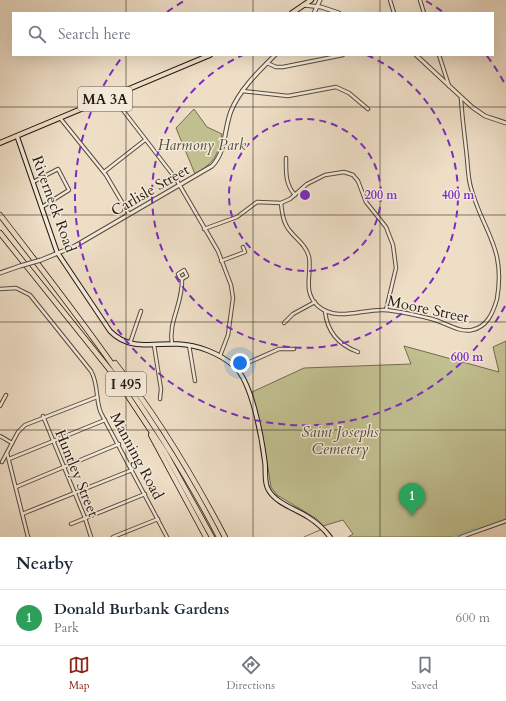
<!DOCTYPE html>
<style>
:root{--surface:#fff;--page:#f6f6f7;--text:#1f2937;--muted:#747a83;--line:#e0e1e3;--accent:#8f2418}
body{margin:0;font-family:Cardo,serif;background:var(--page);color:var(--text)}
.you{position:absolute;left:240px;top:363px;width:14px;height:14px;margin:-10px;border:3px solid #fff;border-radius:50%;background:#1a73e8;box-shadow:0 0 0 6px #1a73e833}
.badge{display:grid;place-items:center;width:26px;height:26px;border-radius:50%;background:var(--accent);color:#fff;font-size:13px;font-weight:700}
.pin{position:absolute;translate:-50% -33px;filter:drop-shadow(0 1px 2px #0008)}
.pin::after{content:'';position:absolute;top:21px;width:14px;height:12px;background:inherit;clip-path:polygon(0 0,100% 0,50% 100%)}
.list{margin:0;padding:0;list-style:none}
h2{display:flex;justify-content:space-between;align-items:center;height:52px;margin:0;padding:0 16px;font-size:17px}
h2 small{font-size:13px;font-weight:400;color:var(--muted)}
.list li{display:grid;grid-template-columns:26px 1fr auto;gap:12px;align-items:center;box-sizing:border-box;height:56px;padding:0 16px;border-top:1px solid var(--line)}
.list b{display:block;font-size:15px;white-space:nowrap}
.list p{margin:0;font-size:13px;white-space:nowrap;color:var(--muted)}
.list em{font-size:13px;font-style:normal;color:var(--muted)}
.icon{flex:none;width:22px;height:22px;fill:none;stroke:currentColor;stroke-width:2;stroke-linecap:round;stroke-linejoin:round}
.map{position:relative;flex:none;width:506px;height:537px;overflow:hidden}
.search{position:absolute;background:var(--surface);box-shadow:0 4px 16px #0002;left:12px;right:12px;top:12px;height:44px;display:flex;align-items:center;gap:10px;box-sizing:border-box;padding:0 14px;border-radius:0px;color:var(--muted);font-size:15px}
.sheet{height:108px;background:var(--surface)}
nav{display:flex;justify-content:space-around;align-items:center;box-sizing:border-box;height:56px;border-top:1px solid var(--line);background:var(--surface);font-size:11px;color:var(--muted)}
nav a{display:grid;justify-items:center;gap:2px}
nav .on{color:var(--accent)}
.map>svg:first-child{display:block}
.green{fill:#c1bf90;stroke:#726c51}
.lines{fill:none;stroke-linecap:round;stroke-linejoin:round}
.stream{stroke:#6a7b73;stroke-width:1}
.canal{stroke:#99bcb3;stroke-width:2.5}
.minor-casing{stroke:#564a3f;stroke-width:4.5}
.tertiary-casing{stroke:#564a3f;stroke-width:5}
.secondary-casing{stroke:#241912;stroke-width:5.5}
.primary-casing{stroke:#241912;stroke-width:6}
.motorway-casing{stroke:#241912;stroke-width:6}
.minor{stroke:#f4eada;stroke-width:2.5}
.tertiary{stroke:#f4eada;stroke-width:3}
.secondary{stroke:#f4eada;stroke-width:3.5}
.primary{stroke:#eedec6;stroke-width:4}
.motorway{stroke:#eedec6;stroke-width:4.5}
.tertiary-bridge-casing{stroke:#564a3f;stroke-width:5;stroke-linecap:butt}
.tertiary-bridge{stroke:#f4eada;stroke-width:3}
.grid{fill:none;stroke:#241912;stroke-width:1;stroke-opacity:0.55}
.ring{fill:none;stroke:#7b2cbf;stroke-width:2;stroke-dasharray:7 5}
.labels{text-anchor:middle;stroke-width:3;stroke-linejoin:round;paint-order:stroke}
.shield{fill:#f4eada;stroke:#62584e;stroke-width:1}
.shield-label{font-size:14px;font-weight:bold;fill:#241912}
.park-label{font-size:15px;font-style:italic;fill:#534b38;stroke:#f4eada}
.street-label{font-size:15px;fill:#241912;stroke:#f4eada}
.centre{fill:#7b2cbf;stroke:#f4eada;stroke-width:2}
.ring-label{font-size:12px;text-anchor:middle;font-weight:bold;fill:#7b2cbf;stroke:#f4eada;stroke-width:3;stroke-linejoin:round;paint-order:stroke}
</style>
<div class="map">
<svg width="506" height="537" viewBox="0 0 506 537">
<rect width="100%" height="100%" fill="#eedec6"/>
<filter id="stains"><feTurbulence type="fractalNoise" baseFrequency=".005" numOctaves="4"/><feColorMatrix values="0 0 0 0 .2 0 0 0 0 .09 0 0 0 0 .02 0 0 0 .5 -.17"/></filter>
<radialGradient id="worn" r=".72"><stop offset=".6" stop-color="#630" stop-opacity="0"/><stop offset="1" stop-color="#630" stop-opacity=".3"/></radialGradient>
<g class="green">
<path d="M194,109l13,18 15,7c-5,23 -7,28 -27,40l-19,-46z"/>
<polygon points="506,341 506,519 456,537 348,537 353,534 343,520 323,526 317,519 277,495 271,487 265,449 252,392 304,368 411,364 404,346 499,372 493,347"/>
</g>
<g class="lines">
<polyline class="stream" points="304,537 320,530"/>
<polyline class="canal" points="454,537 478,528"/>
<defs>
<g id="minor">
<polyline points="390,0 394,13"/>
<polyline points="420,0 424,13"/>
<polyline points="439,55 449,86"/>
<polyline points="267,63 276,67 283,67 343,55"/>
<polyline points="242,91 288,96 336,87 349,93 368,109"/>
<polyline points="112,96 176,179 218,251 231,285 233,298 228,335 220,356"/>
<polyline points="60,118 106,175 129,214"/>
<path d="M286,158c0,14 -1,26 9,37"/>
<polyline points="104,172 145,140"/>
<polyline points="33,182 58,169 69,190 42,207"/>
<path d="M281,203c1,9 2,20 9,28 7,9 16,14 19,26 3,17 -7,35 9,49 18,16 44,3 66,4 16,1 32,5 48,9 12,3 27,14 40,11 15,-3 21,-17 25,-31 9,-52 -14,-67 -26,-111 -3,-10 -3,-20 -4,-30 -2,-20 -5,-40 -6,-60"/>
<polyline points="204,229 237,217 257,202 281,203 290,199 307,184 325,175 344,172 353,175 358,181 366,202 386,227 393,245 396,268 386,310"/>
<polyline points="221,261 245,252 243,247"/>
<path d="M0,289l16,-1 14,7 61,76c8,14 4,28 10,42l66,124"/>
<path d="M325,311c2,21 14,34 33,41"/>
<polyline points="284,323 293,314 315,302"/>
<polyline points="130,343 141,311"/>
<path d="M172,344c-4,-23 11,-40 10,-65l-2,-1 -2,-4 6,-4 3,6 -5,3"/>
<polyline points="154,345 161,389 160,399"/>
<polyline points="189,345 195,381"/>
<polyline points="236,368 279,349 294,349"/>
<polyline points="0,406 6,395"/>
<polyline points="43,416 85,518 91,537"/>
<polyline points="0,436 12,443"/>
<polyline points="7,453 28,537"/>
<polyline points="9,459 105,420"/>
<polyline points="2,462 18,432 25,425 97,397"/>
<polyline points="16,487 119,444"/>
<polyline points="22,514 132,470"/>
<polyline points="71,524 145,494"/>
<polyline points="113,537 158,519"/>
<polyline points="461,537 506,521"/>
</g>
<g id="tertiary">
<polyline points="303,5 321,7 339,13"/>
<polyline points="314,13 320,0"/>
<polyline points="416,55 472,107 485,116 506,123"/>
<path d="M41,260l34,-14 137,-80c14,-14 12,-37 19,-55 9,-22 28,-40 44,-56"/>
<polyline points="0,273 20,266"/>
</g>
<path id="secondary" d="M17,136l40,116 53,79c19,20 44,12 68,13 20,1 41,9 56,22 18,15 28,73 31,97 1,8 -1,19 3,26 7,14 28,20 40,28 8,5 16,12 22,20"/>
<g id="primary">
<polyline points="292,13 311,0"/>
<polyline points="0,143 210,55"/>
</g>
<g id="motorway">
<path d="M0,215c80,103 159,206 219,322"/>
<polyline points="0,233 114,375 165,452 212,537"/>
<path d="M115,363c43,54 78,113 110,174"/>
<polyline points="151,435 206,537"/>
</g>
</defs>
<use href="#minor" class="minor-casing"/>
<use href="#tertiary" class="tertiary-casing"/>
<use href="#secondary" class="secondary-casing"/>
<use href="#primary" class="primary-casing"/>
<use href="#motorway" class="motorway-casing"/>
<use href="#minor" class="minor"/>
<use href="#tertiary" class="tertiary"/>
<use href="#secondary" class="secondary"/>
<use href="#primary" class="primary"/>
<use href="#motorway" class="motorway"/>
<defs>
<polyline id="tertiary-bridge" points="20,266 41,260"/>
</defs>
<use href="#tertiary-bridge" class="tertiary-bridge-casing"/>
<use href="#tertiary-bridge" class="tertiary-bridge"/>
</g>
<path class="grid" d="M126,0v13M253,0v13M380,0v13M126,55v482M253,55v482M380,55v482M0,107h506M0,215h506M0,322h506M0,430h506"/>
<g class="ring">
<circle cx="305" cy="195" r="76"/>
<path d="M367 55A153 153 0 1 1 243 55"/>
<path d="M505 306A229 229 0 1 1 123 56M167 12A229 229 0 0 1 184 1M426 1A229 229 0 0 1 443 12M487 56A229 229 0 0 1 505 84"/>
</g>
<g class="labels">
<g class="shield">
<rect x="78" y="87" width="54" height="24" rx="3"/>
<rect x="106" y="372" width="40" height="24" rx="3"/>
</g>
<g class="shield-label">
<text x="105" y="104">MA 3A</text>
<text x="126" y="389">I 495</text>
</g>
<g class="park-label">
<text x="202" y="150">Harmony Park</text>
<text x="340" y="437">Saint Josephs<tspan x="340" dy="17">Cemetery</tspan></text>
</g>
<g class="street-label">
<text transform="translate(150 190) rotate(-30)" y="5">Carlisle Street</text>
<text transform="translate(54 204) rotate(70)" y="5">Riverneck Road</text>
<text transform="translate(428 309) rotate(12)" y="5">Moore Street</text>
<text transform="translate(137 456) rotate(62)" y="5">Manning Road</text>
<text transform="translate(77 473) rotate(68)" y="5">Huntley Street</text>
</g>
</g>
<circle cx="305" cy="195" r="6" class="centre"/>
<g class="ring-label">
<text x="381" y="199">200 m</text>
<text x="458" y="199">400 m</text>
<text x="467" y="361">600 m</text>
</g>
<rect width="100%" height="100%" filter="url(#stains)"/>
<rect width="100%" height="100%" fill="url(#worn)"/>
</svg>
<div class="you"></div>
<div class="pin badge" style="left:412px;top:516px;background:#2e9e5b">1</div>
<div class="search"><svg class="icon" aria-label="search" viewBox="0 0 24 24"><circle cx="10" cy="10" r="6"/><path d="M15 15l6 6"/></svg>Search here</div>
</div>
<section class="sheet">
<h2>Nearby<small></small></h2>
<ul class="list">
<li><span class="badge" style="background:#2e9e5b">1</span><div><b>Donald Burbank Gardens</b><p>Park</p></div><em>600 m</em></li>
</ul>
</section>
<nav>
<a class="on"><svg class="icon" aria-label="map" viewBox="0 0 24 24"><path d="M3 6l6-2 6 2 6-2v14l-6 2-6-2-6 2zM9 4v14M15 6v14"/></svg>Map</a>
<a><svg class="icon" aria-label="directions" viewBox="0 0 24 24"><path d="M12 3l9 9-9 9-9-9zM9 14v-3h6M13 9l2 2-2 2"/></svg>Directions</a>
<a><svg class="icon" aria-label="saved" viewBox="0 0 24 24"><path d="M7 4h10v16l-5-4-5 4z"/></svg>Saved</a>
</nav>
